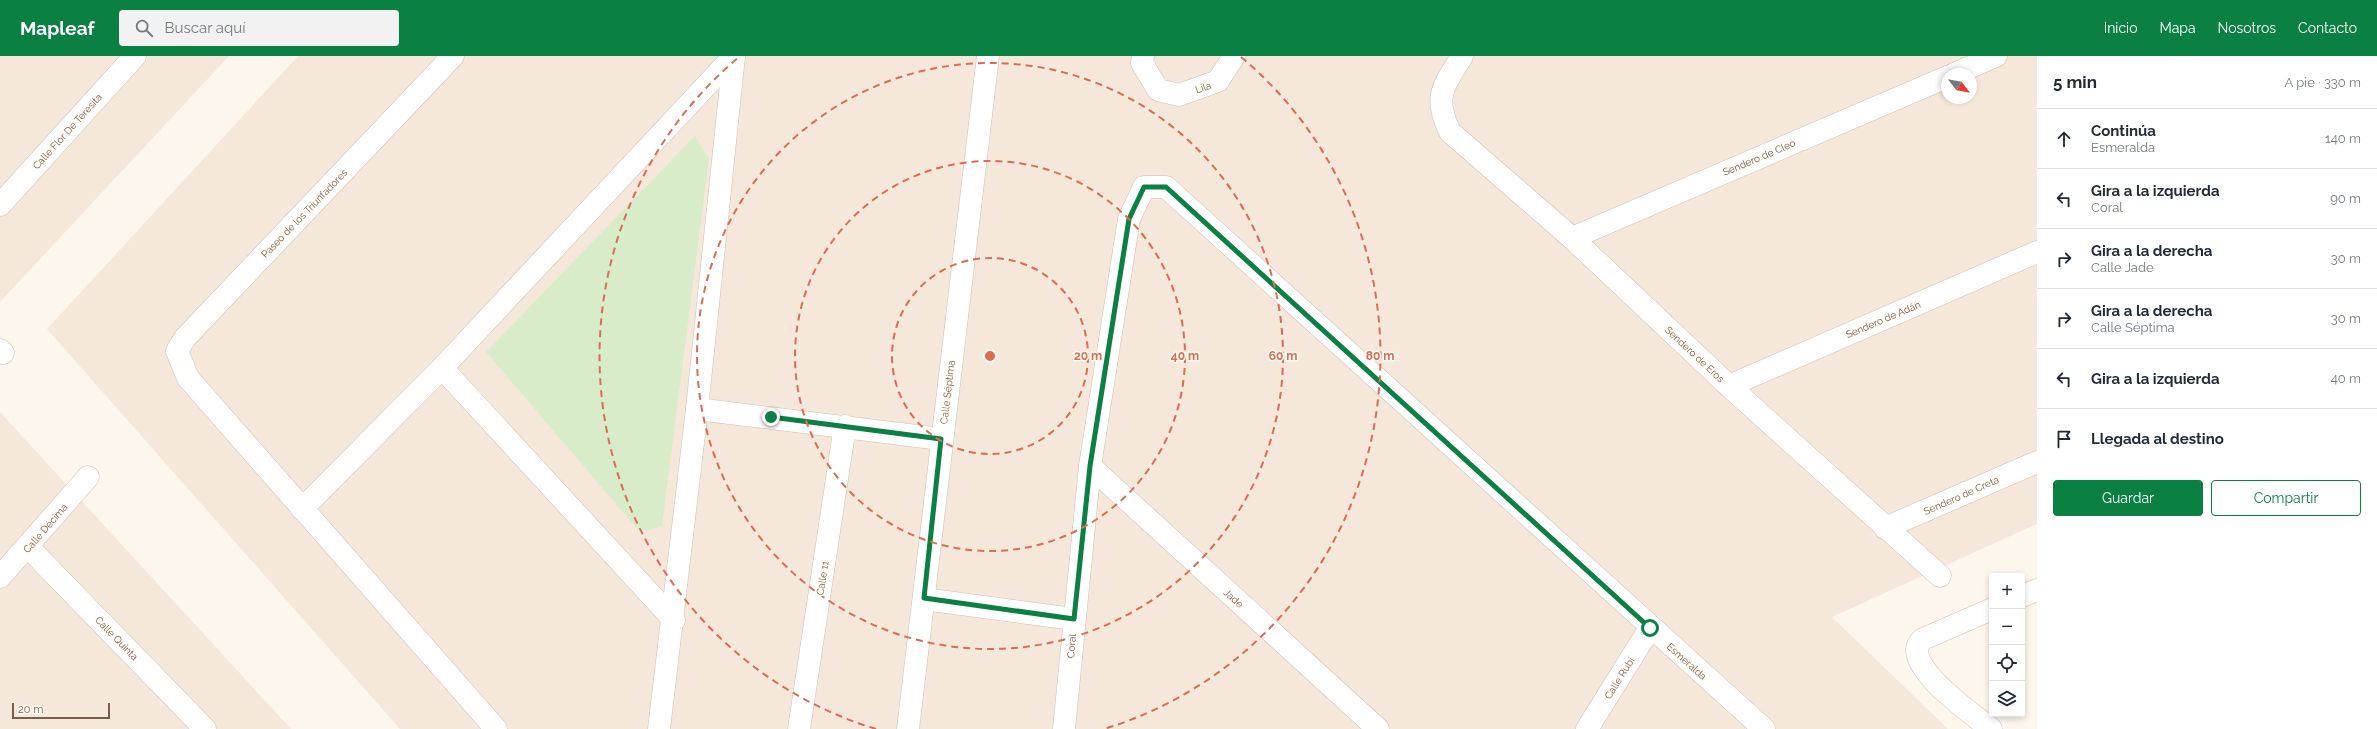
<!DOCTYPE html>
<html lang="es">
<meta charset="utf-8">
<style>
:root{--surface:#fff;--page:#f2f2f3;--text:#1f2937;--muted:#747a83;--line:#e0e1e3;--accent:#0b8043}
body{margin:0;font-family:Raleway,sans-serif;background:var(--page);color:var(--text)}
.controls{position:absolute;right:12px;bottom:12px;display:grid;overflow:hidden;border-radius:4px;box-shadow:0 2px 6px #0003}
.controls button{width:36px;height:36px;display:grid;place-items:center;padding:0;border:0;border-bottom:1px solid var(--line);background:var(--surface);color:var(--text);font:20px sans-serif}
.compass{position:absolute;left:1941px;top:12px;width:36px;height:36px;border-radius:50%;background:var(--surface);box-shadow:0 2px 6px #0003;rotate:121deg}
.scale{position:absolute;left:12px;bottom:10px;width:98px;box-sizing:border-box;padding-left:4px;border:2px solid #7a5c4d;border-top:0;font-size:11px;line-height:14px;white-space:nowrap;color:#7a5c4d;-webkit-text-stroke:3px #fffaf3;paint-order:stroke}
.stop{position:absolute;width:12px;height:12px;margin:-9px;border:3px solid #0b8043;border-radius:50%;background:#fff}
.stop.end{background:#0b8043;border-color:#fff;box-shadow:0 1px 4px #0008}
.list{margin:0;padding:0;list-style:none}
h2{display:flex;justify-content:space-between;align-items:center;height:52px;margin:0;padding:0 16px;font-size:17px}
h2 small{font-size:13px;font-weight:400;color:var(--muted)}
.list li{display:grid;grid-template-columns:26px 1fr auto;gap:12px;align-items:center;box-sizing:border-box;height:60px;padding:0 16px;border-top:1px solid var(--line)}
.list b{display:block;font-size:15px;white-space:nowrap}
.list p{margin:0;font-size:13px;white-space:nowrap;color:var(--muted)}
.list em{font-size:13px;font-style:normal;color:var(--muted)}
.actions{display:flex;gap:8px;padding:12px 16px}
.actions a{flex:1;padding:9px 0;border:1px solid var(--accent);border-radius:4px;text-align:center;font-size:14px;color:var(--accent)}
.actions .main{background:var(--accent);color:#fff}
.icon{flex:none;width:22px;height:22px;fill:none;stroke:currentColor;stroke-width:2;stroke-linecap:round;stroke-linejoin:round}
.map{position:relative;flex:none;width:2037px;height:673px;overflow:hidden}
header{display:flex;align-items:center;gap:24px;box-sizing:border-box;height:56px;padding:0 20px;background:var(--accent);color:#fff}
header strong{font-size:19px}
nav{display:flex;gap:22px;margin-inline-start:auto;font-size:14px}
.search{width:280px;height:36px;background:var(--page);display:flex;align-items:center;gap:10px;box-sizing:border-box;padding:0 14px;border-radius:4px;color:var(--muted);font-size:15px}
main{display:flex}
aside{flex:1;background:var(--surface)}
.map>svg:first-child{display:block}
.residential{fill:#f5e8da;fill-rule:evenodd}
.green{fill:#d8ecc9}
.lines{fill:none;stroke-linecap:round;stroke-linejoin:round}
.minor-casing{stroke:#d1beb0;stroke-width:23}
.minor{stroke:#fff;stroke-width:22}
.route{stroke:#0b8043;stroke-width:5}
.ring{fill:none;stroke:#dc6d51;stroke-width:2;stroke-dasharray:7 5}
.labels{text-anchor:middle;stroke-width:3;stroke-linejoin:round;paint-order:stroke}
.street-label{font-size:10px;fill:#7a5c4d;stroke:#fffaf3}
.centre{fill:#dc6d51;stroke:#fffaf3;stroke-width:2}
.ring-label{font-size:12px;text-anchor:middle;font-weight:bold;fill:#dc6d51;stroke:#fffaf3;stroke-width:3;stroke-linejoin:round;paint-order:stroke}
</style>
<header>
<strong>Mapleaf</strong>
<div class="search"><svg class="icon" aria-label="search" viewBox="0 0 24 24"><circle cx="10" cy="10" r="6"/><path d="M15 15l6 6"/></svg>Buscar aquí</div>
<nav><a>Inicio</a><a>Mapa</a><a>Nosotros</a><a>Contacto</a></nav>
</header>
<main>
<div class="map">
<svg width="2037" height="673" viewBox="0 0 2037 673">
<rect width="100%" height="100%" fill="#fdf6ec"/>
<g class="residential">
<polygon points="0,0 229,0 0,246"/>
<path d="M298,0h1739v468l-205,93 116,112h-1548l-353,-400zM1947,18h24v24h-24z"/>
<polygon points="0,356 291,673 0,673"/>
</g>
<polygon class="green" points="695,80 709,103 662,470 640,476 486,296"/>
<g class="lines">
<defs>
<g id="minor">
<polyline points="453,0 185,282 177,295 188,322 496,673"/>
<polyline points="1143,0 1142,7 1158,34 1179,39 1218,25 1234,0"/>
<path d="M1462,0c-19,31 -29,41 -12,76l122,106 157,148 211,190"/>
<polyline points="1954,18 1996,0"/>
<polyline points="0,149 135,0"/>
<polyline points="1572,182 1947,21"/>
<polyline points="0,294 3,297"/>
<polyline points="442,312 674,564"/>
<polyline points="1729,330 2037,196"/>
<polyline points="697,353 941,383"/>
<polyline points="1090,410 1378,673"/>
<polyline points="302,453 442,312 734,0"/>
<polyline points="1885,472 2037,406"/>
<polyline points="28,491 205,673"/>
<polyline points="0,521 88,421"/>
<polyline points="2022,540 2037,534"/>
<polyline points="924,543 1073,563"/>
<polyline points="659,673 697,353 734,0"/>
<polyline points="799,673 845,370"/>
<polyline points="908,673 988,0"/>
<polyline points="1064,673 1090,410 1129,163 1144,131 1166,131 1764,673"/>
<polyline points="1587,673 1650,572"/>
<path d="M1991,673c-16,-13 -96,-68 -68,-90l69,-30"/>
</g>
</defs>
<use href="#minor" class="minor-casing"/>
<use href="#minor" class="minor"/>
</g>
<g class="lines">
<polyline class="route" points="771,361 941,383 924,542 1074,563 1090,410 1129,163 1144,131 1166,131 1650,572"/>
</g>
<g class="ring">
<circle cx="990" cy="300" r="98"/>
<circle cx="990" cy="300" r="195"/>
<circle cx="990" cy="300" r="293"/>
<path d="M876 673A390 390 0 0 1 739 1M1241 1A390 390 0 0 1 1104 673"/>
</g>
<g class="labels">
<g class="street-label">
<text transform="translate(1203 31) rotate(-19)" y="4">Lila</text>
<text transform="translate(67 75) rotate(-48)" y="4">Calle Flor De Teresita</text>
<text transform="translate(1759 101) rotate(-23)" y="4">Sendero de Cleo</text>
<text transform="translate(304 157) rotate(-46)" y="4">Paseo de los Triunfadores</text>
<text transform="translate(1883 263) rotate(-23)" y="4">Sendero de Adán</text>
<text transform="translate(1695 298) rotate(43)" y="4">Sendero de Eros</text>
<text transform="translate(947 336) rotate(-83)" y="4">Calle Séptima</text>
<text transform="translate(1961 439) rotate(-24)" y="4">Sendero de Creta</text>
<text transform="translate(45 472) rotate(-49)" y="4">Calle Décima</text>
<text transform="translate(822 522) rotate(-81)" y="4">Calle 11</text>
<text transform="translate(1234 542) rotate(42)" y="4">Jade</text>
<text transform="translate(117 582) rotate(46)" y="4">Calle Quinta</text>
<text transform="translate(1071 590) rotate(-85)" y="4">Coral</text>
<text transform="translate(1687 605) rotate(42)" y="4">Esmeralda</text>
<text transform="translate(1619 622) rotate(-58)" y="4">Calle Rubí</text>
</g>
</g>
<circle cx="990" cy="300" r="6" class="centre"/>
<g class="ring-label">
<text x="1088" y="304">20 m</text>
<text x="1185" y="304">40 m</text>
<text x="1283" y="304">60 m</text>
<text x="1380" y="304">80 m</text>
</g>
</svg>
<div class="controls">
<button>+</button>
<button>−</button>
<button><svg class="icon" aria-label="locate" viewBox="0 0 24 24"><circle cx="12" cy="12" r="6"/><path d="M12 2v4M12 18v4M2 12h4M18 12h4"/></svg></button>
<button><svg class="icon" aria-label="layers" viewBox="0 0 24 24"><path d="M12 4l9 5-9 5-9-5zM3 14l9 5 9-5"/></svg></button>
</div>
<svg class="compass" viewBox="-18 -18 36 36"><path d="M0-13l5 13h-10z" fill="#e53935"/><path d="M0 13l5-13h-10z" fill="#747a83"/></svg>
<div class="scale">20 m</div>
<div class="stop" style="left:1650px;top:572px"></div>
<div class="stop end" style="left:771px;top:361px"></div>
</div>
<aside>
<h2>5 min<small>A pie · 330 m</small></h2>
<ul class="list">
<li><svg class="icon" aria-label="ahead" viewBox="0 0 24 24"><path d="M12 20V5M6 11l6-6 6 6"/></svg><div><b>Continúa</b><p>Esmeralda</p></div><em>140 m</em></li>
<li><svg class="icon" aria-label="left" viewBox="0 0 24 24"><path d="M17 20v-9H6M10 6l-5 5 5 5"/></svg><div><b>Gira a la izquierda</b><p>Coral</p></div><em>90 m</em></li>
<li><svg class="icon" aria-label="right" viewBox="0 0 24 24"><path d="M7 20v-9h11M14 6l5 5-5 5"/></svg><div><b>Gira a la derecha</b><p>Calle Jade</p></div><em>30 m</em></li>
<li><svg class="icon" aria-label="right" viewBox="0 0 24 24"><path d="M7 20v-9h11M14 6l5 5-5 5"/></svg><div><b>Gira a la derecha</b><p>Calle Séptima</p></div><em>30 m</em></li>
<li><svg class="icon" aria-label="left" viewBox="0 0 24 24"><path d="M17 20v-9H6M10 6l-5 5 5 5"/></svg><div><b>Gira a la izquierda</b></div><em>40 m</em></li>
<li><svg class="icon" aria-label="arrive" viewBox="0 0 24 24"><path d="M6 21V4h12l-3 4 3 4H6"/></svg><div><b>Llegada al destino</b></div></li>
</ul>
<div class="actions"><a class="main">Guardar</a><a>Compartir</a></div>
</aside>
</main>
